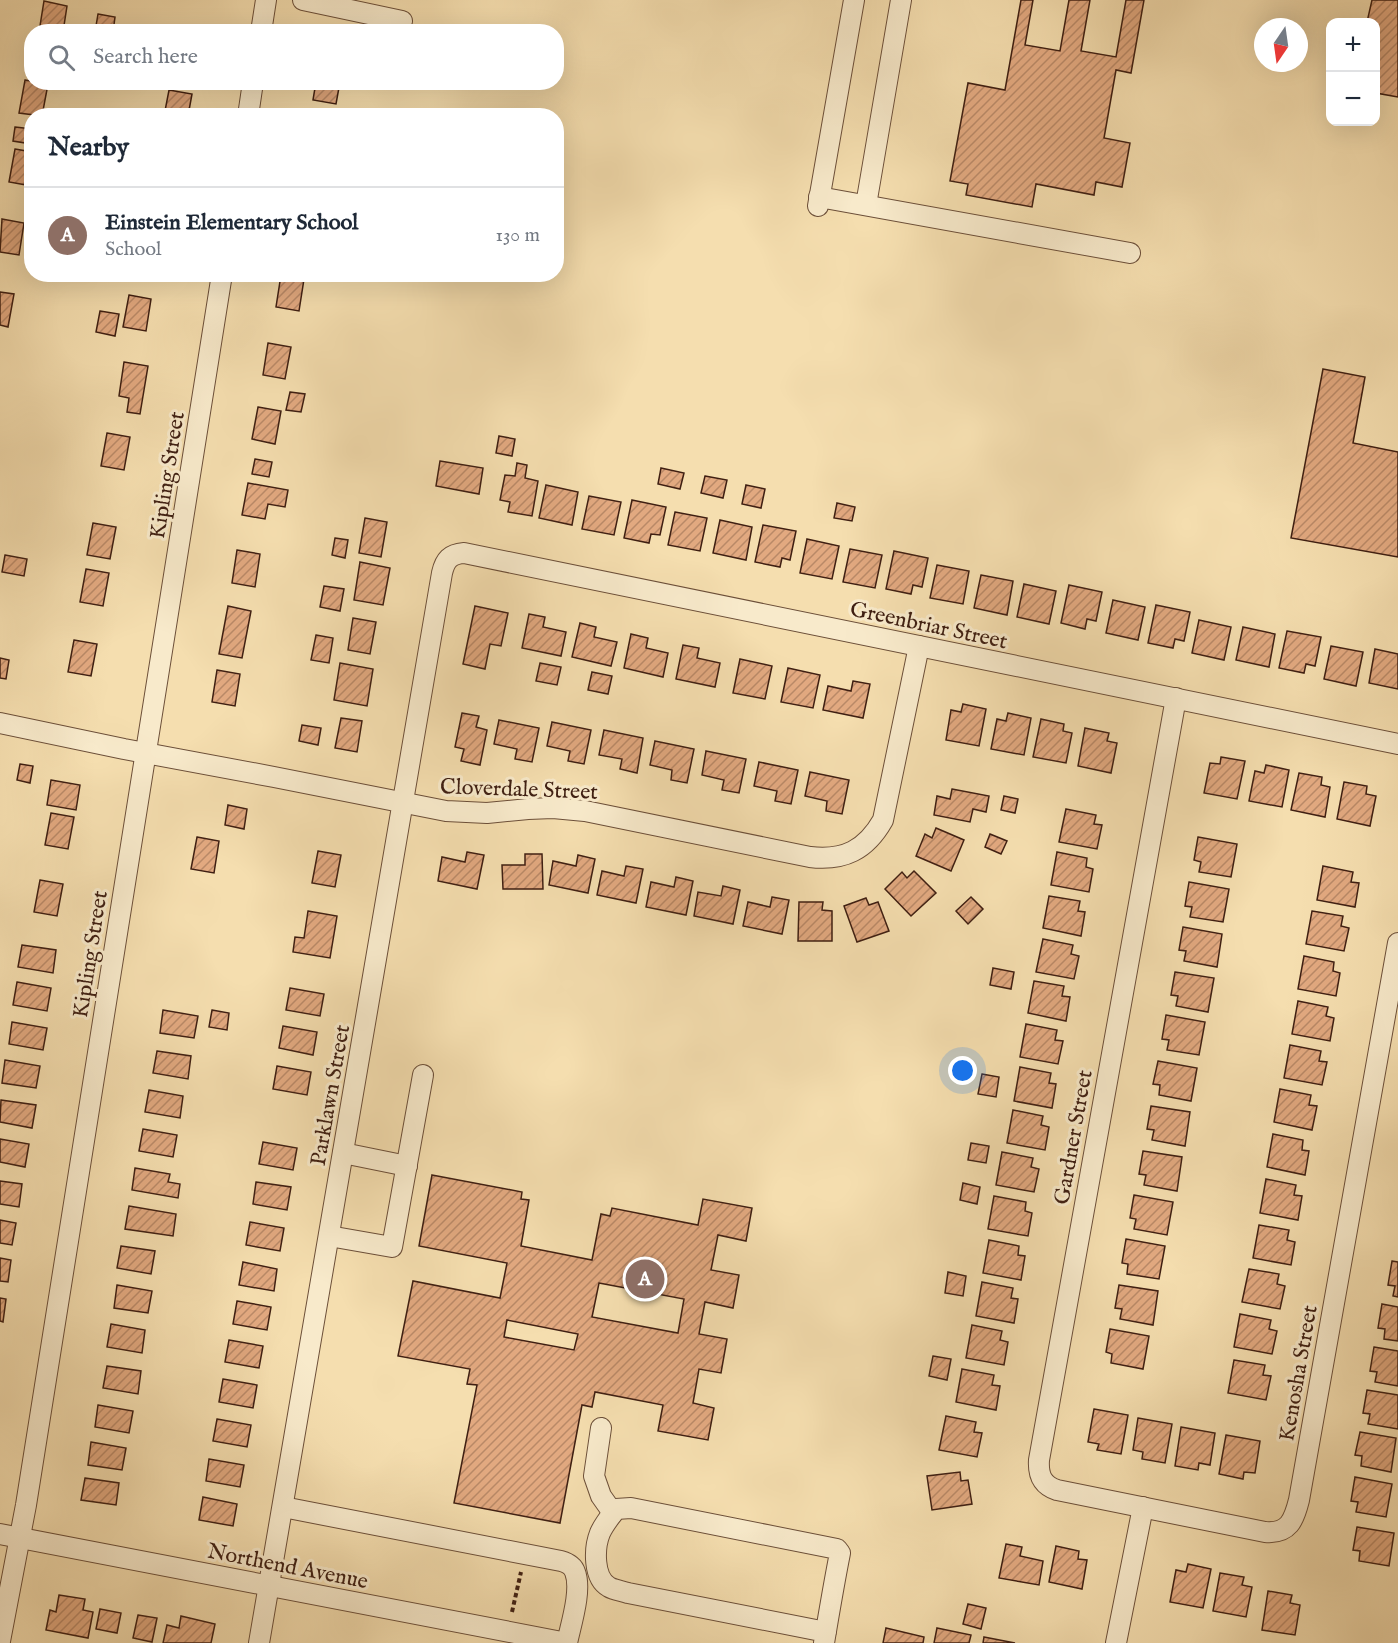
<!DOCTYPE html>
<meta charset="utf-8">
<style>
:root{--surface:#fff;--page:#f6f6f7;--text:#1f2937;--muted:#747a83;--line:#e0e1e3;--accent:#8f2418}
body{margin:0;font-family:"IM FELL English",serif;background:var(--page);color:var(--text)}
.controls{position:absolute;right:18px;top:18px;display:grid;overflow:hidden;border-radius:12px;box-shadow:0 6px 24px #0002}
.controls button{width:54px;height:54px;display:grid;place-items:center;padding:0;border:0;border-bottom:2px solid var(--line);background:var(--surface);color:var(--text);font:30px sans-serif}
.compass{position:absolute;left:1254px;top:18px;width:54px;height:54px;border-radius:50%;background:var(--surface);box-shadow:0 6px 24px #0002;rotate:193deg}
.you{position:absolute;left:963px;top:1071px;width:21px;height:21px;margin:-15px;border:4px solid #fff;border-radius:50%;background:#1a73e8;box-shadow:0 0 0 9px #1a73e833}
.badge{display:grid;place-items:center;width:39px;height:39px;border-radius:50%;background:var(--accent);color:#fff;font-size:20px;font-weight:700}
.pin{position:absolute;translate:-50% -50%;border:3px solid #fff;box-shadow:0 2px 6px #0006}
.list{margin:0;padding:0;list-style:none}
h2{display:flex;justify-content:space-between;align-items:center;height:78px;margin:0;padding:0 24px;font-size:26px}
h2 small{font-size:20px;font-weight:400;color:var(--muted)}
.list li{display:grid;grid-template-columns:39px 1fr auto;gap:18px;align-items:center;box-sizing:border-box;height:96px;padding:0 24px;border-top:2px solid var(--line)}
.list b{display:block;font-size:22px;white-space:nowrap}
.list p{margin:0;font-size:20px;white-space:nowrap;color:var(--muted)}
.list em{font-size:20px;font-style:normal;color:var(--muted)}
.icon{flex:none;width:33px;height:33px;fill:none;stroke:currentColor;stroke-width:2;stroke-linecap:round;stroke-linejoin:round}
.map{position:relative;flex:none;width:1398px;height:1643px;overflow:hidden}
.search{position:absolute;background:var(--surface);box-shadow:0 6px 24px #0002;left:24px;top:24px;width:540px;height:66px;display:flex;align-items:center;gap:15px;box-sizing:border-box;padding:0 21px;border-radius:24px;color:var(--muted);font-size:22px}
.panel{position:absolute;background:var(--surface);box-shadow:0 6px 24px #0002;left:24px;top:108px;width:540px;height:174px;border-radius:24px}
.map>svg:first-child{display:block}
.building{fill:url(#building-hatch);stroke:#3f1f12;stroke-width:1.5;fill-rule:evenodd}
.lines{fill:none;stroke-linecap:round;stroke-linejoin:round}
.minor-casing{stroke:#6c4f39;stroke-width:22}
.path{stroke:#3f1f12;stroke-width:4;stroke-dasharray:4.5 3;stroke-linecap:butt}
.minor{stroke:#f8eacb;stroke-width:20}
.labels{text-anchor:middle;stroke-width:6;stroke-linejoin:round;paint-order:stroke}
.street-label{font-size:22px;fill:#3f1f12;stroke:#f8eacb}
</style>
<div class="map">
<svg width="1398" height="1643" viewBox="0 0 1398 1643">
<defs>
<pattern id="building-hatch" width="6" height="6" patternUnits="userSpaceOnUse" patternTransform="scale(1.5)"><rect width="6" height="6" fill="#e2a980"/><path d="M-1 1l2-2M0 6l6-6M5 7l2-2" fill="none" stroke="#b98967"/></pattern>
</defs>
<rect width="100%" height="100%" fill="#f5deaf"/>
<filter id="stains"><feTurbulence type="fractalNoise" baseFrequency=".00333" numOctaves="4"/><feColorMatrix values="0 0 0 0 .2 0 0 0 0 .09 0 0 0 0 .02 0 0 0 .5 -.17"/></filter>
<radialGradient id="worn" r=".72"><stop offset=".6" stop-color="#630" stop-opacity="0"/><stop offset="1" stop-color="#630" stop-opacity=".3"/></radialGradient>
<g class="building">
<polygon points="1021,0 1033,0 1025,45 1060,51 1069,0 1090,0 1081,51 1116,57 1126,0 1144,0 1131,73 1116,70 1104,138 1130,143 1122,187 1096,182 1094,195 1036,184 1032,207 966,195 968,184 950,181 968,83 1005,90"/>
<polygon points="1372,0 1398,0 1398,97 1376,93 1376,22 1367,22"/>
<polygon points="44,1 67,6 63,32 39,32"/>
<polygon points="98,14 115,17 113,32 95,32"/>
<polygon points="25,80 48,84 42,116 19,113"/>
<polygon points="316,82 340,82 336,104 313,100"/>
<polygon points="169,90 192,94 188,116 164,116"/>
<polygon points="15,127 32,129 32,144 13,141"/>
<polygon points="15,149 32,152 32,186 9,182"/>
<polygon points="2,219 24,223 19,255 0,252"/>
<polygon points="281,275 304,279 299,311 276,307"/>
<polygon points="0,292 14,294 8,327 0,325"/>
<polygon points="129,295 151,299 146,331 123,327"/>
<polygon points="100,311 119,314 115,336 96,332"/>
<polygon points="268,343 291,347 285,379 263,375"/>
<polygon points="124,362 148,366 140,414 127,412 129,398 119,396"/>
<polygon points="1323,369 1365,377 1353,443 1398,452 1398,557 1291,538"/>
<polygon points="290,392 305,394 301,412 286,410"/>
<polygon points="258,407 281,411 275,444 252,439"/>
<polygon points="107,433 130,437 124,470 101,466"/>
<polygon points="499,436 515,439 512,456 496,453"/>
<polygon points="255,459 272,462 269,477 252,474"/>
<polygon points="440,461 483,468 479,494 436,486"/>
<polygon points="517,463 527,465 525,478 538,481 532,516 508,512 510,502 500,500 505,475 515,476"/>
<polygon points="661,468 684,473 680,489 658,484"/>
<polygon points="705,476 727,480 723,498 701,493"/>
<polygon points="248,483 288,490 285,507 268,504 265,519 242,515"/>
<polygon points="546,485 578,492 572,525 539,518"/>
<polygon points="746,485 765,489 761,508 742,504"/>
<polygon points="589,496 621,502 614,535 582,529"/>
<polygon points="632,500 666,507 660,535 651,534 649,543 624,538"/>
<polygon points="837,503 855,507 852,521 834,518"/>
<polygon points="675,512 707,518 700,551 668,545"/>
<polygon points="365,518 387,522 381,557 359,553"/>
<polygon points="720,520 752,527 746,560 713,553"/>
<polygon points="93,523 116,527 110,559 87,555"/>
<polygon points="763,525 796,531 790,560 782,558 780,567 755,562"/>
<polygon points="335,538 348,540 345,558 332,555"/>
<polygon points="807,539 839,546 832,579 800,573"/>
<polygon points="850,549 882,555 875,588 843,582"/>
<polygon points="237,550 260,554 255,587 232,583"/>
<polygon points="894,551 928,558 922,587 913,585 911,594 886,589"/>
<polygon points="5,555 27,559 24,576 2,572"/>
<polygon points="360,562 390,568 383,605 354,600"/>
<polygon points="937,565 969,571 963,604 930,598"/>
<polygon points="86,569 109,573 103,606 80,602"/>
<polygon points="981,575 1013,581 1007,615 974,608"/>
<polygon points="1024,584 1056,591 1049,624 1017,617"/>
<polygon points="1069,585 1102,592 1096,621 1087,619 1085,629 1061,623"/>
<polygon points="324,586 344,589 340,611 320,607"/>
<polygon points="1113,600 1145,607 1138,640 1106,633"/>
<polygon points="1156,605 1190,612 1184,641 1175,639 1173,648 1148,643"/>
<polygon points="228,606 251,611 242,658 219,654"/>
<polygon points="475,606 508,613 501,646 490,644 485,669 463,664"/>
<polygon points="529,614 545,617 543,627 566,632 561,656 522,648"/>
<polygon points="353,618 376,622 370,654 348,650"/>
<polygon points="1199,620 1231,627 1224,660 1192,653"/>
<polygon points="580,623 596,627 594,637 617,642 611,666 572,657"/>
<polygon points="1243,627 1275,634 1269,667 1236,660"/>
<polygon points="1287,631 1321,637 1315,666 1306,664 1304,673 1279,668"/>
<polygon points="631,634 648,638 646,648 668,653 663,677 624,668"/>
<polygon points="316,635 333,638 329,663 311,660"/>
<polygon points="74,640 97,644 91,676 68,672"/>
<polygon points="683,645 699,648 697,658 720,663 715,687 676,679"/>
<polygon points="1331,646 1363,652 1356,686 1324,679"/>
<polygon points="1375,649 1398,654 1398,689 1369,683"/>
<polygon points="0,658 9,660 6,679 0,678"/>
<polygon points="740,659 772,666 765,699 733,693"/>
<polygon points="340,663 373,669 367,706 334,700"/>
<polygon points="540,663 561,667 557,685 536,681"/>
<polygon points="788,668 820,675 813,708 781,702"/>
<polygon points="217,670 240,674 235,706 212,702"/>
<polygon points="592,672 612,676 608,694 588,690"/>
<polygon points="853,681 870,684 863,718 823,710 828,686 851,691"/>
<polygon points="963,704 986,709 979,746 946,740 951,710 961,712"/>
<polygon points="462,713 479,716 476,727 487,730 480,765 461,761 464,749 455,747"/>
<polygon points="1008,713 1031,718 1024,755 991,749 997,719 1006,721"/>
<polygon points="341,718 362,721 357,752 335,748"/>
<polygon points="1041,719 1064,724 1063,731 1072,733 1066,763 1033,757"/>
<polygon points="499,720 539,728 532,762 515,759 517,749 494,744"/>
<polygon points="552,722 591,730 584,764 568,761 570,751 547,746"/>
<polygon points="302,725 321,728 318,745 299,741"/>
<polygon points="1085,728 1109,733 1107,741 1117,743 1111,773 1078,766"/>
<polygon points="604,730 643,738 637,773 620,769 622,759 599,755"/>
<polygon points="655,741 694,749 687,783 671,780 672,770 650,765"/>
<polygon points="706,751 746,759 739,793 722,790 724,780 702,775"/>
<polygon points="1221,757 1245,761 1237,799 1204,793 1210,763 1220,764"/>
<polygon points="759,762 798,770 791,804 775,801 777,791 754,786"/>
<polygon points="20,764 33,766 30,783 17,780"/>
<polygon points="1266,765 1289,770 1282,807 1249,801 1255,771 1264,773"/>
<polygon points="810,772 849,780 842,814 826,811 827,801 805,796"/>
<polygon points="1299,773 1322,777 1321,785 1330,787 1325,817 1291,810"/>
<polygon points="51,780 80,785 76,810 47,805"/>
<polygon points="1344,782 1367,786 1366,794 1376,796 1370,826 1337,819"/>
<polygon points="952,789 989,796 986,812 973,809 970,822 934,815 937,796 950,799"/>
<polygon points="1004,796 1018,799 1015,813 1001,810"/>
<polygon points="228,805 247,809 244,829 225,825"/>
<polygon points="1066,809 1096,815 1094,824 1102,825 1097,849 1059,842"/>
<polygon points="51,813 74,817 68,849 45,845"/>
<polygon points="936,828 964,840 951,871 916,856 925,834 932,838"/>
<polygon points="990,834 1007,841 1001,854 985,847"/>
<polygon points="197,837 219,841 214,873 191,869"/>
<polygon points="1198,837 1237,844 1231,877 1199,872 1201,862 1194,860"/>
<polygon points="318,851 341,855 335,887 312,883"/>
<polygon points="467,852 484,855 477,889 438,881 442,857 465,862"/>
<polygon points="1057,852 1087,858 1086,867 1093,869 1089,892 1051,885"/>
<polygon points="525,854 542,854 543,889 503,889 502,865 525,865"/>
<polygon points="578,855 595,859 588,893 549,885 553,861 576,866"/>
<polygon points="626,866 643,869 636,903 597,895 602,871 624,876"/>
<polygon points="1323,866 1353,872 1351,882 1359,883 1355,907 1317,900"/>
<polygon points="914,871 936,893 911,916 885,889 902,872 907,878"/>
<polygon points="676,877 693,881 686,915 646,907 651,882 674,887"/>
<polygon points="40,880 63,884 57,916 34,912"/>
<polygon points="1189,882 1229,889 1223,922 1190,917 1192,907 1185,906"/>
<polygon points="723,886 740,890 733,924 694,916 698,892 721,896"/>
<polygon points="1049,896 1080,901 1078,911 1085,912 1081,936 1043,928"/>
<polygon points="772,897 789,900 782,934 743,926 748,902 770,907"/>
<polygon points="971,897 983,909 968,924 956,911"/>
<polygon points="866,898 869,905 878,902 889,931 857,942 844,906"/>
<polygon points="799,902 823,902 822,910 832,911 832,941 798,941"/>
<polygon points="308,911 337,916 330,958 293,952 295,937 304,938"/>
<polygon points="1312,911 1343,916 1341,926 1349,928 1344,951 1306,944"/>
<polygon points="1183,927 1222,934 1217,967 1184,961 1186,951 1179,950"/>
<polygon points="1043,939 1073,945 1071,954 1079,956 1074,979 1036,972"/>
<polygon points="22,945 56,950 53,973 18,967"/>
<polygon points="1304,956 1334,962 1333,971 1340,973 1336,996 1298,989"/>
<polygon points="993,968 1014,972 1011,989 990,985"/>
<polygon points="1175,972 1214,978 1208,1012 1176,1006 1178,996 1171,995"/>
<polygon points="1034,981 1064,986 1062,996 1070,997 1066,1021 1028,1013"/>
<polygon points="17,982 51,988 47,1011 13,1005"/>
<polygon points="290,988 324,994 320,1016 286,1010"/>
<polygon points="1298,1001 1328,1007 1326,1016 1334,1018 1330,1041 1292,1034"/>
<polygon points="163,1010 198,1016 194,1038 160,1033"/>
<polygon points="212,1010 229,1013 227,1030 209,1027"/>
<polygon points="1166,1015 1205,1022 1199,1055 1167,1050 1169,1040 1162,1039"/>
<polygon points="12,1022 47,1028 43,1050 9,1044"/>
<polygon points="1026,1024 1057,1030 1055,1040 1063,1041 1058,1064 1020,1057"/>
<polygon points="283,1026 317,1032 313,1055 279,1048"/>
<polygon points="1290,1045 1321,1051 1319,1061 1327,1062 1322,1085 1284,1078"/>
<polygon points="157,1051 191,1056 188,1079 153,1073"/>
<polygon points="5,1060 40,1066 36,1088 2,1083"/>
<polygon points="1158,1061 1197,1068 1191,1101 1159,1095 1160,1085 1153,1084"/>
<polygon points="277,1066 311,1072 307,1095 273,1089"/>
<polygon points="1020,1067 1051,1073 1049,1083 1056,1084 1052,1108 1014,1101"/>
<polygon points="982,1074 999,1077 996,1097 978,1094"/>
<polygon points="1280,1089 1311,1095 1309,1105 1317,1106 1312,1130 1274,1122"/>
<polygon points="149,1090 183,1096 180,1118 145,1112"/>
<polygon points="1,1100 36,1105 32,1128 0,1122"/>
<polygon points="1151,1106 1190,1112 1185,1146 1152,1140 1154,1130 1147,1129"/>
<polygon points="1013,1110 1043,1116 1041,1125 1049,1127 1045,1150 1007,1143"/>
<polygon points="143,1129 177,1135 173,1157 139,1151"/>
<polygon points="1273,1134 1303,1140 1302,1150 1309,1151 1305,1175 1267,1167"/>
<polygon points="0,1139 29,1144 25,1167 0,1162"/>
<polygon points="263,1142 297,1148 293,1170 259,1164"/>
<polygon points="971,1143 989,1146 986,1163 968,1160"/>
<polygon points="1143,1151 1182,1157 1177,1191 1144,1185 1146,1175 1139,1174"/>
<polygon points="1002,1152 1033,1158 1031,1167 1039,1169 1034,1192 996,1185"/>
<polygon points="135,1168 170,1174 168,1182 180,1184 178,1198 132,1190"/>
<path d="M432,1175l90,17 -1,7 8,1 -8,46 71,14 9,-46 9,2 2,-8 86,17 5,-26 49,9 -6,33 -28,-6 -7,35 28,5 -6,33 -28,-6 -6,32 28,5 -6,34 -22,-4 -6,34 21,5 -6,32 -50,-9 5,-26 -68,-13 -3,15 -10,-2 -22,118 -106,-20 23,-118 -10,-1 3,-15 -72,-13 15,-75 87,17 7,-35 -88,-17zM599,1283l85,16 -6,34 -86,-16zM507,1320l71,14 -4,16 -70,-13z"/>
<polygon points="1266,1179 1296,1185 1294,1195 1302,1196 1298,1220 1260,1213"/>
<polygon points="0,1181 22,1184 19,1207 0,1204"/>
<polygon points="256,1182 291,1187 287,1210 253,1204"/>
<polygon points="963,1183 980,1187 977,1204 960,1200"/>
<polygon points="1134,1195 1173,1202 1167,1235 1134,1229 1136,1219 1130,1218"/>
<polygon points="994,1196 1026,1202 1025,1211 1032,1213 1028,1236 988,1229"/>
<polygon points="129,1206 176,1214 173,1236 125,1229"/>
<polygon points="0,1220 16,1223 12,1245 0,1243"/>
<polygon points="250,1222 284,1228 280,1251 246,1245"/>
<polygon points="1259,1225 1289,1230 1287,1240 1295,1242 1291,1265 1253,1258"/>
<polygon points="1126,1239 1165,1246 1159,1279 1127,1274 1128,1264 1122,1263"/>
<polygon points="989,1240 1019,1246 1018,1255 1025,1256 1021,1280 983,1273"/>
<polygon points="121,1246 155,1251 151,1274 117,1268"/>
<polygon points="0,1258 11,1260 8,1282 0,1281"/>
<polygon points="1392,1261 1398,1262 1398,1297 1393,1296 1395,1286 1388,1285"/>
<polygon points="243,1262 277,1269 274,1291 239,1285"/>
<polygon points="1249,1269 1279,1274 1277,1284 1285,1286 1280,1309 1242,1302"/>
<polygon points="948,1272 966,1276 963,1296 945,1293"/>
<polygon points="982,1282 1013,1288 1011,1298 1018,1299 1014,1323 976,1316"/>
<polygon points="117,1285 152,1291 148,1313 114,1308"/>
<polygon points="1119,1285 1158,1291 1153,1325 1120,1319 1122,1309 1115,1308"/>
<polygon points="0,1298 6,1299 3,1322 0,1321"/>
<polygon points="237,1301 271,1307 267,1330 233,1324"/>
<polygon points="1382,1304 1398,1307 1398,1341 1384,1339 1385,1329 1378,1328"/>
<polygon points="1240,1314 1271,1320 1269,1329 1277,1331 1272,1354 1234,1347"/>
<polygon points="111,1324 145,1330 142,1353 107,1347"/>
<polygon points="972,1325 1002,1331 1000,1340 1008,1342 1004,1365 966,1358"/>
<polygon points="1110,1329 1149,1336 1143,1369 1111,1363 1112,1354 1106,1352"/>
<polygon points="229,1340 263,1346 259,1368 225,1362"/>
<polygon points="1374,1347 1398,1351 1398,1386 1375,1382 1377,1372 1370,1371"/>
<polygon points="933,1356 951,1359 947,1380 929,1376"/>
<polygon points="1234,1360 1265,1365 1263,1375 1271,1376 1266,1400 1228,1393"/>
<polygon points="107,1366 141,1371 138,1394 103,1388"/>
<polygon points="962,1369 994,1375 992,1385 1000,1386 996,1410 956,1402"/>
<polygon points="223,1379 257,1385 253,1408 219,1402"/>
<polygon points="1367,1390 1398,1395 1398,1429 1368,1424 1370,1414 1363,1413"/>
<polygon points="98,1405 133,1411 129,1433 95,1427"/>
<polygon points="1094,1409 1128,1415 1121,1454 1097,1450 1099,1444 1088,1442"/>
<polygon points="946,1416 976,1422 974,1432 982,1433 977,1457 939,1450"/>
<polygon points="1138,1418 1172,1424 1165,1463 1142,1459 1143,1452 1133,1450"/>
<polygon points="217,1419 251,1425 247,1447 213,1441"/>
<polygon points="1181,1427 1215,1433 1210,1465 1199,1463 1198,1470 1175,1466"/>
<polygon points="1360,1432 1396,1438 1391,1472 1361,1466 1362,1456 1355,1455"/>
<polygon points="1226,1435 1260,1441 1255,1473 1244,1472 1243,1479 1219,1474"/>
<polygon points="91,1442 126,1448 122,1470 88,1465"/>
<polygon points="209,1459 244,1465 240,1487 206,1481"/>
<polygon points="960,1472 961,1481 968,1480 972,1504 932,1510 927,1476"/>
<polygon points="1355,1477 1392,1484 1386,1517 1356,1512 1358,1502 1351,1501"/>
<polygon points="85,1478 119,1483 116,1505 81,1500"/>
<polygon points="203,1497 237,1504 233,1526 199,1520"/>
<polygon points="1357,1527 1394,1533 1389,1566 1359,1561 1360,1551 1353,1550"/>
<polygon points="1006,1544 1022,1547 1020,1556 1043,1561 1039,1585 999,1578"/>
<polygon points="1056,1546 1079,1551 1078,1559 1087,1560 1082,1589 1049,1582"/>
<polygon points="1188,1564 1211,1569 1203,1608 1170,1602 1176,1570 1186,1572"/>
<polygon points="1220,1573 1244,1577 1242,1585 1252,1587 1246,1617 1213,1611"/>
<polygon points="1268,1591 1292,1595 1290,1603 1300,1605 1295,1635 1262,1630"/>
<polygon points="59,1595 85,1599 83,1610 93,1612 88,1638 46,1630 50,1610 56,1612"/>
<polygon points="968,1604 986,1608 981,1629 963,1624"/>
<polygon points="100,1609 121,1613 117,1633 96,1629"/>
<polygon points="138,1615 157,1618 152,1642 133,1638"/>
<polygon points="181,1616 215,1624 211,1643 163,1643 167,1625 179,1628"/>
<polygon points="886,1628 924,1637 923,1643 883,1643"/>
<polygon points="937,1628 971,1635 969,1643 934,1643"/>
<polygon points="984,1637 1015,1643 983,1643"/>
</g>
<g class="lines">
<defs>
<g id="minor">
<polyline points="303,0 402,21"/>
<polyline points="261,32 266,0"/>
<polyline points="248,116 253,82"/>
<polyline points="819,197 1130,253"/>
<polyline points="866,205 901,0"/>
<polyline points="818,206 854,0"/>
<path d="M1176,698l-137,762c-1,15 3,25 18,30l208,42c24,2 29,-12 34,-32l99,-557"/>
<path d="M0,723l124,26 150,28 172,34 41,2 41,-4 25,-1 32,3 225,46c34,4 56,-7 73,-37l36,-174"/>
<polyline points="343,1153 407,1166"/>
<polyline points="329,1236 392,1247 423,1075"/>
<polyline points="601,1428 594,1476 601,1496 613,1513"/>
<path d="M283,1507l278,54c7,2 12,5 14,11 7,18 -4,52 -8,71"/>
<polyline points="0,1534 567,1643"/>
<polyline points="0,1641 26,1505 222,274"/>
<path d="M259,1643l183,-1070c3,-13 8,-19 22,-20l934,191"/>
<path d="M824,1643c5,-30 10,-60 16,-90l-3,-4 -206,-41 -15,1c-6,8 -12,15 -16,24 -6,15 -7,45 9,54 5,3 13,4 19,6l198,39"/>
<polyline points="1116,1643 1143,1507"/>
</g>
</defs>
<use href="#minor" class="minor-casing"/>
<polyline class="path" points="512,1612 521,1572"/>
<use href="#minor" class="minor"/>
</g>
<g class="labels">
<g class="street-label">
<text transform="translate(166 475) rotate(-81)" y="8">Kipling Street</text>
<text transform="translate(929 624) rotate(12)" y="8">Greenbriar Street</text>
<text transform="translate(519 788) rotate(2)" y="8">Cloverdale Street</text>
<text transform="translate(89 954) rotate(-81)" y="8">Kipling Street</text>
<text transform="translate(329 1095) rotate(-80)" y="8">Parklawn Street</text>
<text transform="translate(1072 1137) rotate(-80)" y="8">Gardner Street</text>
<text transform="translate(1297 1373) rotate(-80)" y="8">Kenosha Street</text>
<text transform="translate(288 1565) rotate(11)" y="8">Northend Avenue</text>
</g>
</g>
<rect width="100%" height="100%" filter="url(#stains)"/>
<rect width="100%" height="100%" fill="url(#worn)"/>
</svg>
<div class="controls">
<button>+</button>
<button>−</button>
</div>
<svg class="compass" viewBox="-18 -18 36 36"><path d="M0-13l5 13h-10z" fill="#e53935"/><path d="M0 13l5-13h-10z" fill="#747a83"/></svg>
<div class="you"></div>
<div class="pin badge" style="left:645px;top:1279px;background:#8d6e63">A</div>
<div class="search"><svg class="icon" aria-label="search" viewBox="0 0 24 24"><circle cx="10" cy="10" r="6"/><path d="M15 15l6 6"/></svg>Search here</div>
<section class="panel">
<h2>Nearby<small></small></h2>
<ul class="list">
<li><span class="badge" style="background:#8d6e63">A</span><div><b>Einstein Elementary School</b><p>School</p></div><em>130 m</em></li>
</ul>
</section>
</div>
